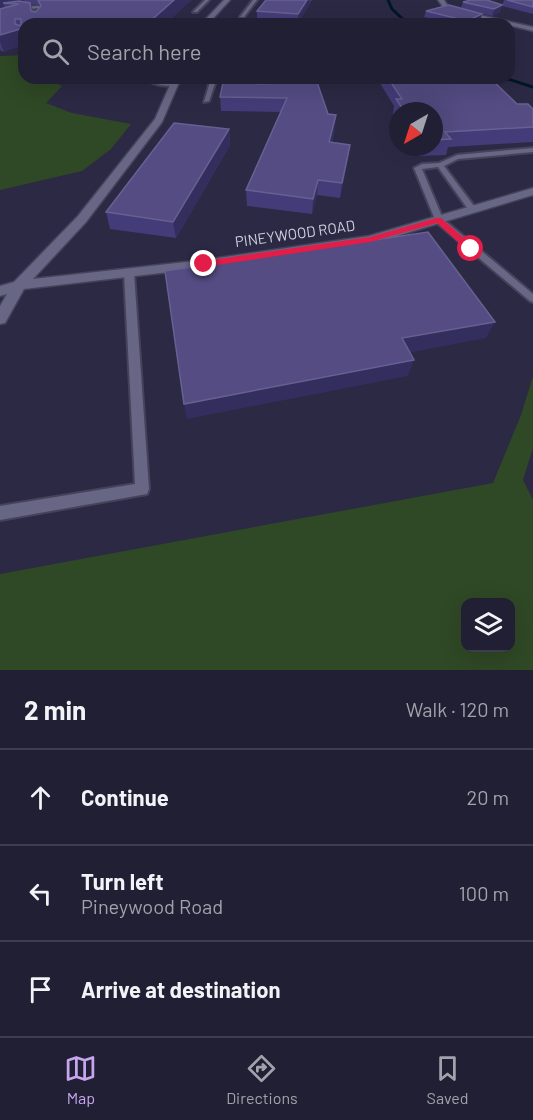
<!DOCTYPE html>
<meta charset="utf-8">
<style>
:root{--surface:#201f33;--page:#28273b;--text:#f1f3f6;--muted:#a2a2ac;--line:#3d3d4e;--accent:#c7a6ef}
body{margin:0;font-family:Barlow,sans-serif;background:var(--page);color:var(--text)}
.controls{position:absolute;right:18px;bottom:18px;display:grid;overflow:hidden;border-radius:12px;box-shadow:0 6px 24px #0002}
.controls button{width:54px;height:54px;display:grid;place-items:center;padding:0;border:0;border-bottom:2px solid var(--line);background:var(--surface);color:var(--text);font:30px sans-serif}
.compass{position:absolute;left:389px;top:102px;width:54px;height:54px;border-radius:50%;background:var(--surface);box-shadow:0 6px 24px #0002;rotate:219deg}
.stop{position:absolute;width:18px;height:18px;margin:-14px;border:4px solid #e11d48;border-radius:50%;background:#fff}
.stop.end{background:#e11d48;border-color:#fff;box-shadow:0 2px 6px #0008}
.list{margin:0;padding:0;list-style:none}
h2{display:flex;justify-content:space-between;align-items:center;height:78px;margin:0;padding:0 24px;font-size:26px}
h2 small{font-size:20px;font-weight:400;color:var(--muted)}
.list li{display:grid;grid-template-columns:39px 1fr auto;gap:18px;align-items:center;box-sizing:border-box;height:96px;padding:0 24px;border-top:2px solid var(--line)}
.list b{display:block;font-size:22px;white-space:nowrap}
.list p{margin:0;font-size:20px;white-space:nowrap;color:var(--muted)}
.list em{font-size:20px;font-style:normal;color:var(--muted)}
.icon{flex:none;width:33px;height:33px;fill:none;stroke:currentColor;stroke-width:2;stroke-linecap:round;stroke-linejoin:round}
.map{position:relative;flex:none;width:533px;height:670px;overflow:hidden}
.search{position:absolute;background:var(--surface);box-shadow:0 6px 24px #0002;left:18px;right:18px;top:18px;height:66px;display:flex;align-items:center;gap:15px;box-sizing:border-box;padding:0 21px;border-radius:18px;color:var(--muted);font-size:22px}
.sheet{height:366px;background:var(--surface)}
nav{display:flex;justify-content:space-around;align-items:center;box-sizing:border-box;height:84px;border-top:2px solid var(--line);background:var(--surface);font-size:16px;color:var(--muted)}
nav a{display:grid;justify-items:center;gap:3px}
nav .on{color:var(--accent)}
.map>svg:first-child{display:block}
.green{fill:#2f4825;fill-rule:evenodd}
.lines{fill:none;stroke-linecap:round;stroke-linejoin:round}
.stream{stroke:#011726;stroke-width:3}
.service-casing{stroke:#45435a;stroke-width:4}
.minor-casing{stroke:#45435a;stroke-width:3}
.tertiary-casing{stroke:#45435a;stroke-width:3}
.service{fill:#676685;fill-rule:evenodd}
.minor{fill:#676685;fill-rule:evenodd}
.tertiary{fill:#676685;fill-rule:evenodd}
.wall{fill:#443c78;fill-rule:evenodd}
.shaded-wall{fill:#342e5e}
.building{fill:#544c83;stroke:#676192;stroke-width:1.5;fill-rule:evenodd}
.route{fill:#e11d48}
.labels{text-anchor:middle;stroke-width:5;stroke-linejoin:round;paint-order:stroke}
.street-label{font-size:15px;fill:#d0d0e1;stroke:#2b2944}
</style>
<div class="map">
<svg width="533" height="670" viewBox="0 0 533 670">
<rect width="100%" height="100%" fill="#2b2944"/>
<g class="green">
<polygon points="24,55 24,78 54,78 50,81 62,86 46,103 72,113 131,124 111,149 82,171 0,190 0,56"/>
<path d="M533,376v72l-10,32 10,20v170h-533v-96l493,-91 28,-68zM466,602h44v46h-44z"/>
</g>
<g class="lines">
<g class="stream">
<polyline points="388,0 392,9 408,24"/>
<polyline points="505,78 533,87"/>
</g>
<defs>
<g id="service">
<polygon points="205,0 209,0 197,12 193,12"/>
<polygon points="253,0 257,0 244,17 240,17"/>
<path d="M39,6l9,4 -15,5 -11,-3 4,-5zM38,8l4,2 -9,3 -6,-2 2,-2z"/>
<path d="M151,78h6l-1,2 2,1 17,1 3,2c-7,3 -20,2 -27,-2z"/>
<polygon points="211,78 217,78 209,101 204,102"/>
<polygon points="533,148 533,152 458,159 444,166 477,210 473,212 470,212 438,167 422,169 443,219 533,294 533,302 530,301 436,222 414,168 422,164 439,163 457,155"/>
<polygon points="129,270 134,273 149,489 147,494 0,520 0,506 135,484 124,273"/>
</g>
<polygon id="minor" points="438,0 444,0 448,6 457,10 533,27 533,31 453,12 444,8"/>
<g id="tertiary">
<polygon points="224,0 230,0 208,24 201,24"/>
<polygon points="173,78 181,78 162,122 86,222 33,279 204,260 369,236 533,188 533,195 370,244 204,268 24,289 5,323 0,324 0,306 7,294 0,296 0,286 14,282 78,216 155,119"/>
</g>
</defs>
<use href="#service" class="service-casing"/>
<use href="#minor" class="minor-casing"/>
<use href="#tertiary" class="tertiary-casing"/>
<use href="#service" class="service"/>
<use href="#minor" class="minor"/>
<use href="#tertiary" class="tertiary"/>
</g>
<g class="wall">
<path d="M0,0h191l-26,24h-141l-20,28 -4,-2zM31,4h8l1,2 -4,6 -3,-1z"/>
<polygon points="266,0 312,0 298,23 257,20 257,11"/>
<polygon points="504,0 533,0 533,14 502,6"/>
<polygon points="463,2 502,5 500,12 492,16 465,9 482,14 480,21 474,24 450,24 424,17 426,11 461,8"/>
<polygon points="224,78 258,78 257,83 328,114 335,129 332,143 348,159 340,198 317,195 312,214 247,206 246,190 281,112 221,111 220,97"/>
<polygon points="378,78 490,78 517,104 533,109 533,142 448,147 446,155 419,156 413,147 434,147 434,111 398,111 398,122 393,114 394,106 378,80"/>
<polygon points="229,129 230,145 176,238 110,229 106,212"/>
</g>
<g class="shaded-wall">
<polygon points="0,0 24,0 26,5 3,3 6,11 0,12"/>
<polygon points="174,0 191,0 165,24 147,24"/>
<polygon points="307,0 311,1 298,23 298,14"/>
<polygon points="502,5 500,12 492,16 494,9"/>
<polygon points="482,14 480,21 474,24 466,24 467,21"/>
<polygon points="24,28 24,45 4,52 0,42 0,35"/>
<polygon points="336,115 335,129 328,157 329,142"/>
<polygon points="229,129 230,145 176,238 173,222"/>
<polygon points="350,145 348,159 340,198 342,183"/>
<polygon points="318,180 317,195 312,214 313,199"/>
<polygon points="495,322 486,338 397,355 402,338"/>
<polygon points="414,360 408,376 187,419 184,404"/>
</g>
<g class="building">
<path d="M38,0h136l-27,24h4h-105l-4,-1 -4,1h-14v4l-24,7v-26l19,-5 -16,-1 16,-2 11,2 1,8 5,1 5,-6zM15,19h6v7l-6,-2z"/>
<polygon points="266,0 307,0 298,14 257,11"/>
<polygon points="471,0 487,0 502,5 494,9 463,2"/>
<polygon points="507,0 533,0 533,7"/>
<polygon points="449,5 482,14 467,21 426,11"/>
<polygon points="224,78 256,78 256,84 317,82 328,114 336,115 329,142 350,145 342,183 318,180 313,199 246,190 287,98 220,97"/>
<polygon points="388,78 490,78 517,104 528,104 533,109 533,127 445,132 451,139 434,140 434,111 404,111 396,99 402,99"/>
<polygon points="174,123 229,129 173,222 106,212"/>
<polygon points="428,232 495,322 402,338 414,360 184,404 165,271"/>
</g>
<polygon class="route" points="436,218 441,218 474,247 474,251 468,251 437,223 370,242 204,267 200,264 204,261 370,237"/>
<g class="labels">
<g class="street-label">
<text transform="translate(295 234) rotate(-8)" y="5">PINEYWOOD ROAD</text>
</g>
</g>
</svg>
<div class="controls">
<button><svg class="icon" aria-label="layers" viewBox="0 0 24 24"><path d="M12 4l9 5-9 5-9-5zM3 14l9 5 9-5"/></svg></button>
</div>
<svg class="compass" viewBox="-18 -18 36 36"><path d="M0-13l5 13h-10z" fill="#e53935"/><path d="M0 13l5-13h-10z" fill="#a2a2ac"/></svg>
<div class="stop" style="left:471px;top:249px"></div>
<div class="stop end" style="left:204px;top:264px"></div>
<div class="search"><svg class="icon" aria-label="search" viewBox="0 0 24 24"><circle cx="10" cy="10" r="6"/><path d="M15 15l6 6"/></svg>Search here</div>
</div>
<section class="sheet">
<h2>2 min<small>Walk · 120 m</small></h2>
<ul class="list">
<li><svg class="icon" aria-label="ahead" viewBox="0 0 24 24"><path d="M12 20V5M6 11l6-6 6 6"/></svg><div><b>Continue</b></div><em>20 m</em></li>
<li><svg class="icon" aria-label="left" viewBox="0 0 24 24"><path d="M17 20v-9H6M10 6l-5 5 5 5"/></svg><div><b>Turn left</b><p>Pineywood Road</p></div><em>100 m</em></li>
<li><svg class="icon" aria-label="arrive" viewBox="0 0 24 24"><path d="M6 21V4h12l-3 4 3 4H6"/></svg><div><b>Arrive at destination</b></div></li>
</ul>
</section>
<nav>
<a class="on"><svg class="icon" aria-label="map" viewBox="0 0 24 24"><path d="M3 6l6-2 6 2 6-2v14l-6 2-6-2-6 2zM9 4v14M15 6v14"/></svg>Map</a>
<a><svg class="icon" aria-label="directions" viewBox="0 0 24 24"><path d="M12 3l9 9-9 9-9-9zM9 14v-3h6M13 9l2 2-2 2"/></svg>Directions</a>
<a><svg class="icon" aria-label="saved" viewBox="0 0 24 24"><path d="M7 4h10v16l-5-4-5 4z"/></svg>Saved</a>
</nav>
